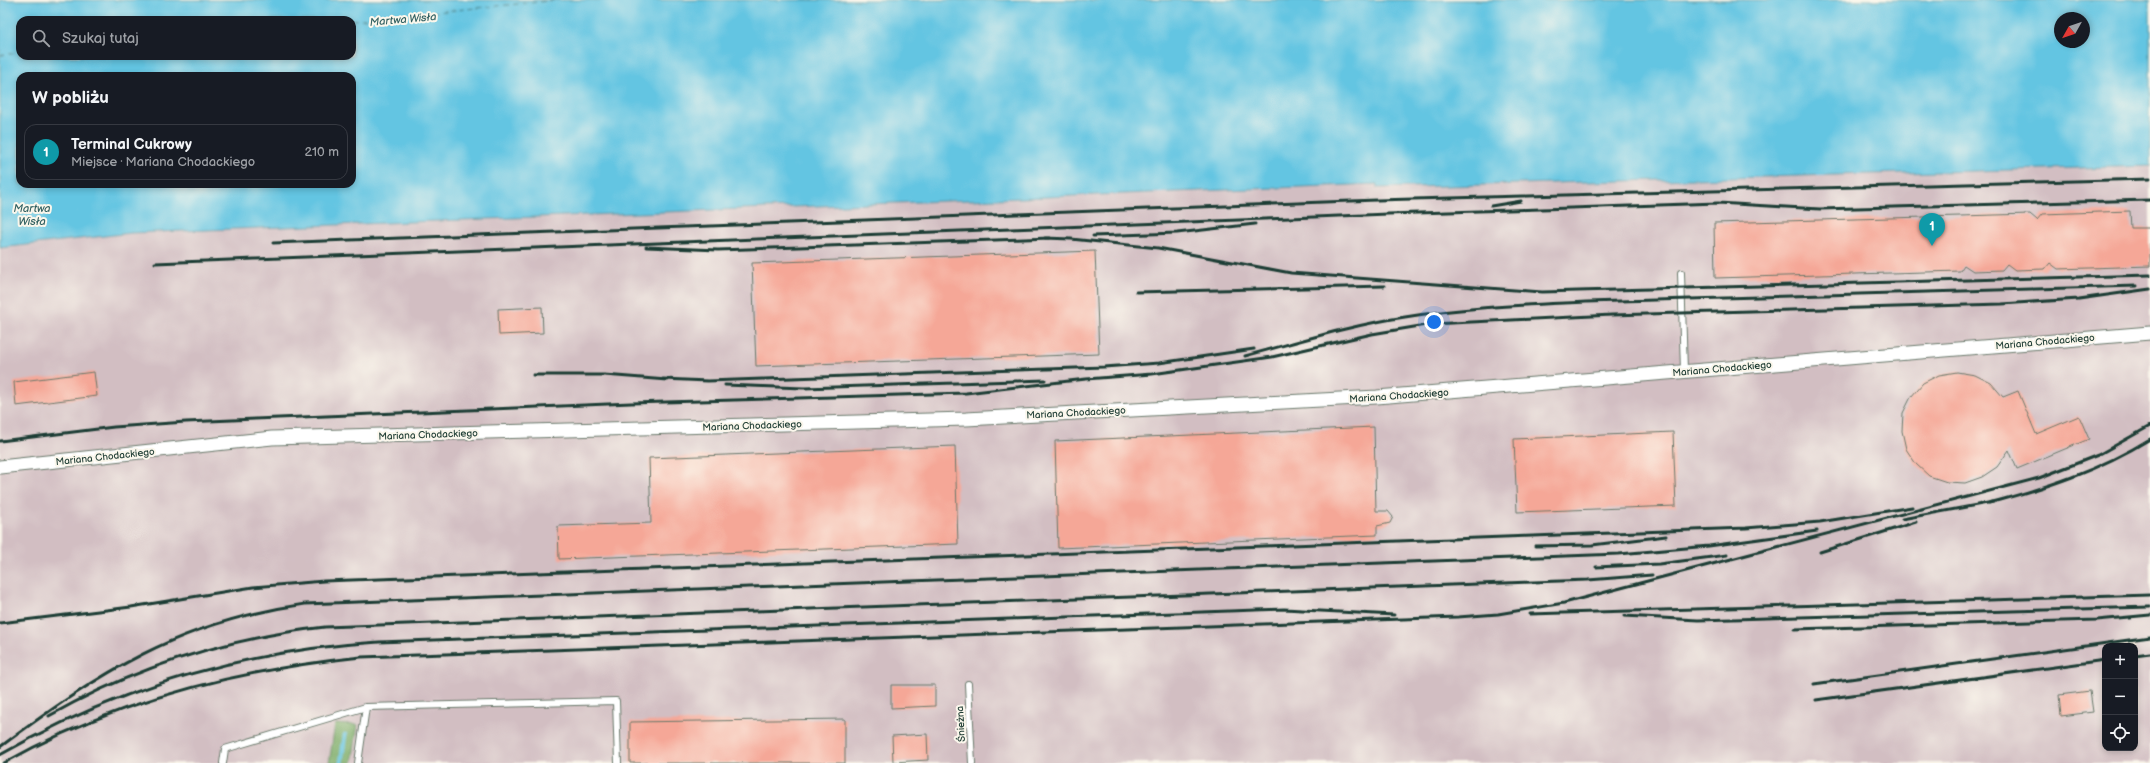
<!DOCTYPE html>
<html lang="pl">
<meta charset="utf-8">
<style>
:root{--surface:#171b24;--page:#20242c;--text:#f1f3f6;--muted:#9ea1a6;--line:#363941;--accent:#d690ce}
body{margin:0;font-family:"Balsamiq Sans",sans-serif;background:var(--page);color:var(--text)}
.controls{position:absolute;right:12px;bottom:12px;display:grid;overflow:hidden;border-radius:8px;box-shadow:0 2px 6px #0003}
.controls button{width:36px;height:36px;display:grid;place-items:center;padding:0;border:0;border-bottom:1px solid var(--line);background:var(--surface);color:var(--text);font:20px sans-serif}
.compass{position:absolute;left:2054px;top:12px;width:36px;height:36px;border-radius:50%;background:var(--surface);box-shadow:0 2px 6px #0003;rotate:230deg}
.you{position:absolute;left:1434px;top:322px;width:14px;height:14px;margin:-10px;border:3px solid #fff;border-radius:50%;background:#1a73e8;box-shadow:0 0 0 6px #1a73e833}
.badge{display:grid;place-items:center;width:26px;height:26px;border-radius:50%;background:var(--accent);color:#fff;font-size:13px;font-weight:700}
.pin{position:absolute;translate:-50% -33px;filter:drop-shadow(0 1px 2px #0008)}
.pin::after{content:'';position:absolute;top:21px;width:14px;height:12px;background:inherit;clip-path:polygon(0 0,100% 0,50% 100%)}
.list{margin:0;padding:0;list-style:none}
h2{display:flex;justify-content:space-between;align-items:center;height:52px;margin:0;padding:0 16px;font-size:17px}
h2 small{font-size:13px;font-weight:400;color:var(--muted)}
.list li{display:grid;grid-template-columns:26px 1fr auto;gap:12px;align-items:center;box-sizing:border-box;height:56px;margin:0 8px 8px;padding:0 8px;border:1px solid var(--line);border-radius:12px}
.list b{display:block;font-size:15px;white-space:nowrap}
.list p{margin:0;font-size:13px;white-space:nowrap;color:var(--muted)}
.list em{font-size:13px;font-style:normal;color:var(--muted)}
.icon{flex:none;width:22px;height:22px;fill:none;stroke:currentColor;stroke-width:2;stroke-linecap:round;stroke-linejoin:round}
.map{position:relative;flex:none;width:2150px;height:763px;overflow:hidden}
.search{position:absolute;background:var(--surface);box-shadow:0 2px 6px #0003;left:16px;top:16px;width:340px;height:44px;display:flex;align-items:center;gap:10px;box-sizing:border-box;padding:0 14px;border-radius:12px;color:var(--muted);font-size:15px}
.panel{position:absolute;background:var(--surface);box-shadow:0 2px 6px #0003;left:16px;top:72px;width:340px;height:116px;border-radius:12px}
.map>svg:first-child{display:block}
.industrial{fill:#d2bec2;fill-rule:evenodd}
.forest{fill:#77a964;stroke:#4b734c}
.water{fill:#64c5e2;stroke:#42818b;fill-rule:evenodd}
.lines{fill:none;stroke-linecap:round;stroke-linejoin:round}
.stream{stroke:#64c5e2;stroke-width:4.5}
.ferry{stroke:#305f60;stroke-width:1;stroke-dasharray:5 4;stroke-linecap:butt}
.building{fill:#f5a797}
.service-casing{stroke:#69796b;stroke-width:8}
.minor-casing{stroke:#69796b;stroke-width:15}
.service{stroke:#fff;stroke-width:6}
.minor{stroke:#fff;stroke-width:13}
.rail{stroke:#1f3d34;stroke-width:3}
.labels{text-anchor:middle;stroke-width:4;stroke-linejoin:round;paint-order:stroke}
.street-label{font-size:10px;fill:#1f3d34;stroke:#fbf7ec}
.water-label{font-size:11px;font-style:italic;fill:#305f60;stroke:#fbf7ec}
</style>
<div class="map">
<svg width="2150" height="763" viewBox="0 0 2150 763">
<rect width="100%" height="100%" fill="#fbf7ec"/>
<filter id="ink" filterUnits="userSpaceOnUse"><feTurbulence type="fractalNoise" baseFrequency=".025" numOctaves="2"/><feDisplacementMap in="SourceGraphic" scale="8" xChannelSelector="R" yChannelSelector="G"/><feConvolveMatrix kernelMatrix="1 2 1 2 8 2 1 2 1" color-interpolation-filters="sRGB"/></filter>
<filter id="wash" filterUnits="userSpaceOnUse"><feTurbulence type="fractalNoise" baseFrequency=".012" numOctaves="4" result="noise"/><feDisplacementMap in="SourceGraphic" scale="16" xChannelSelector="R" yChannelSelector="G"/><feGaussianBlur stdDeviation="0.9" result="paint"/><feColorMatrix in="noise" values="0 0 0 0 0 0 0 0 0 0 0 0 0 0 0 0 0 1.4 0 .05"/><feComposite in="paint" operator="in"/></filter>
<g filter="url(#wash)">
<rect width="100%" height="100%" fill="#f3e9d1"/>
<path class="industrial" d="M2150,166v597h-2150v-515l131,-15 1246,-49 1,4zM2105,646h30v102h-30z"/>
<polygon class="forest" points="335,724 358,725 352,763 329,763"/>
<path class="water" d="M0,0h2150v166l-773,22v-4l-1246,49 -131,15zM2060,18h24v24h-24zM20,20h332v36h-332zM20,76h332v108h-332z"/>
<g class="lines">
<polyline class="stream" points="341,763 345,735"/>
<g class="ferry">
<polyline points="352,20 559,0"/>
<polyline points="0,55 20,53"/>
</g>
</g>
<g id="blocks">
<g class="building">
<polygon points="2130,211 2131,228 2150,228 2150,266 2058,269 2050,263 2045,269 2015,270 2007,264 2002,270 1973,271 1964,265 1960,271 1715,278 1714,223 2030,214 2037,220 2042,214"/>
<polygon points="1095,251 1099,354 756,366 752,263"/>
<polygon points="542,307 543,333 499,335 498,309"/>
<polygon points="94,372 97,396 16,406 14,382"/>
<polygon points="1957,372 1975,375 1991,383 2003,397 2018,391 2036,434 2079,416 2089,439 2017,469 2009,450 1997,467 1982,477 1965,483 1947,482 1929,476 1916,464 1906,449 1902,431 1903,413 1911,397 1923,383 1939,375"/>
<polygon points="1374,427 1376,511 1388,511 1393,517 1390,523 1377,526 1377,535 1058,548 1055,441"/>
<polygon points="1673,432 1676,506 1517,512 1514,439"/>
<polygon points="955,446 958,544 559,559 558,526 651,523 649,458"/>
<polygon points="891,685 935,685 935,706 891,708"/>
<polygon points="2090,691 2093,712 2061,716 2059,695"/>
<polygon points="845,719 845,763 630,763 630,722"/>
<polygon points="927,734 928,760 893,762 892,736"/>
</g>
</g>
</g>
<g filter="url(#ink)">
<use href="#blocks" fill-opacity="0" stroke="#69796b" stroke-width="1"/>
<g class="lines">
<defs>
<g id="service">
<polyline points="1681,273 1684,371"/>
<polyline points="968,684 972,763"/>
<polyline points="223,763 225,749 366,707"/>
<polyline points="358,763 366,707 616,701 618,763"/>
</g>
<polyline id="minor" points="0,467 272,438 966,419 1377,397 2150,333"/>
</defs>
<use href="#service" class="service-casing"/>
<use href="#minor" class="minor-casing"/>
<use href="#service" class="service"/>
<use href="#minor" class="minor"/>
<g class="rail">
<polyline points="1491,206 1521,201"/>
<polyline points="1093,236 1177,233 1255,224"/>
<polyline points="1045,238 1071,239 1158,248 1291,273 1542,292 2150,275"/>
<polyline points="273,243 1377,200 2150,179"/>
<polyline points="646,247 718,250 1050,238"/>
<polyline points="155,263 1388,214 1718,203 1820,209 2150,200"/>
<polyline points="1136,292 1384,286"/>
<path d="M1245,356c53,-14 106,-31 160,-39 59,-10 121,-12 181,-15l551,-16"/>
<polyline points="533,375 604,375 667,380"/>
<polyline points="663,379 708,381 1104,367 1159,363 1254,349"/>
<polyline points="725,385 804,388 1045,380"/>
<polyline points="0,441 114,427 186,422 631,403 966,393 1086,379 1152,374 1272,357 1372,334 1432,324 1612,315 2002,304 2079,299 2150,289"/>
<path d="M1989,503c57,-15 111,-33 161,-64"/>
<polyline points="1902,519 1993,502"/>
<polyline points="1535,546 1592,545 1666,536"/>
<polyline points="1820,552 1916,522"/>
<polyline points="1596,567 1659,564 1727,555"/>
<polyline points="1530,614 2150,595"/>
<polyline points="1624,616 1698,620 2150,607"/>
<polyline points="0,623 131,607 253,587 324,581 1746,528 1820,522 1912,507"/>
<polyline points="1794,629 2097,620 2150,615"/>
<polyline points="2135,655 2150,653"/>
<polyline points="1814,684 2150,637"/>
<polyline points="1816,700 2105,660"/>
<path d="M49,716c86,-49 178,-78 276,-89l1263,-47 64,-5"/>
<path d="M0,747c101,-75 178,-125 305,-143l1314,-50 90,-8 108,-15"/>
<path d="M0,755c117,-67 245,-105 379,-113l905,-33 110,6"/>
<path d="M4,763c110,-62 233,-93 357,-106l1097,-40 40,-3 66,-11 475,-125 59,-23 52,-29"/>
</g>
</g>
</g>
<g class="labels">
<g class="street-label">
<text transform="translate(2045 341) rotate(-5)" y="4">Mariana Chodackiego</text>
<text transform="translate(1722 368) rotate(-5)" y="4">Mariana Chodackiego</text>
<text transform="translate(1399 395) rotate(-4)" y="4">Mariana Chodackiego</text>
<text transform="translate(1076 412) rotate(-3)" y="4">Mariana Chodackiego</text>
<text transform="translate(752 425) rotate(-2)" y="4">Mariana Chodackiego</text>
<text transform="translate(428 434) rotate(-2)" y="4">Mariana Chodackiego</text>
<text transform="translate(105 456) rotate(-6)" y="4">Mariana Chodackiego</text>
<text transform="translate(960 724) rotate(-93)" y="4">Śnieżna</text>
</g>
<g class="water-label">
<text transform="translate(403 19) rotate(-5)" y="4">Martwa Wisła</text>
<text x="32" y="212">Martwa<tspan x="32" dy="13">Wisła</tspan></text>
</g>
</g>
</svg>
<div class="controls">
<button>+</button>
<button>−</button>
<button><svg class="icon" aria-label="locate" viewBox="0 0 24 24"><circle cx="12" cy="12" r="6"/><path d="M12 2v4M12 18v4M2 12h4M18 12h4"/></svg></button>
</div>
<svg class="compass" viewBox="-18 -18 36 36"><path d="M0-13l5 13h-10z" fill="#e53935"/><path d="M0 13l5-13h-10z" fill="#9ea1a6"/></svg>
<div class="you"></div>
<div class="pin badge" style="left:1932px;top:246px;background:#0f9aa8">1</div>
<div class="search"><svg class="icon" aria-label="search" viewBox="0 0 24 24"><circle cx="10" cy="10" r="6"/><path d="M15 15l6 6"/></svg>Szukaj tutaj</div>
<section class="panel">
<h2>W pobliżu<small></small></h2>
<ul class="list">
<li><span class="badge" style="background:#0f9aa8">1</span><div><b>Terminal Cukrowy</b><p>Miejsce · Mariana Chodackiego</p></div><em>210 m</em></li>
</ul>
</section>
</div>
